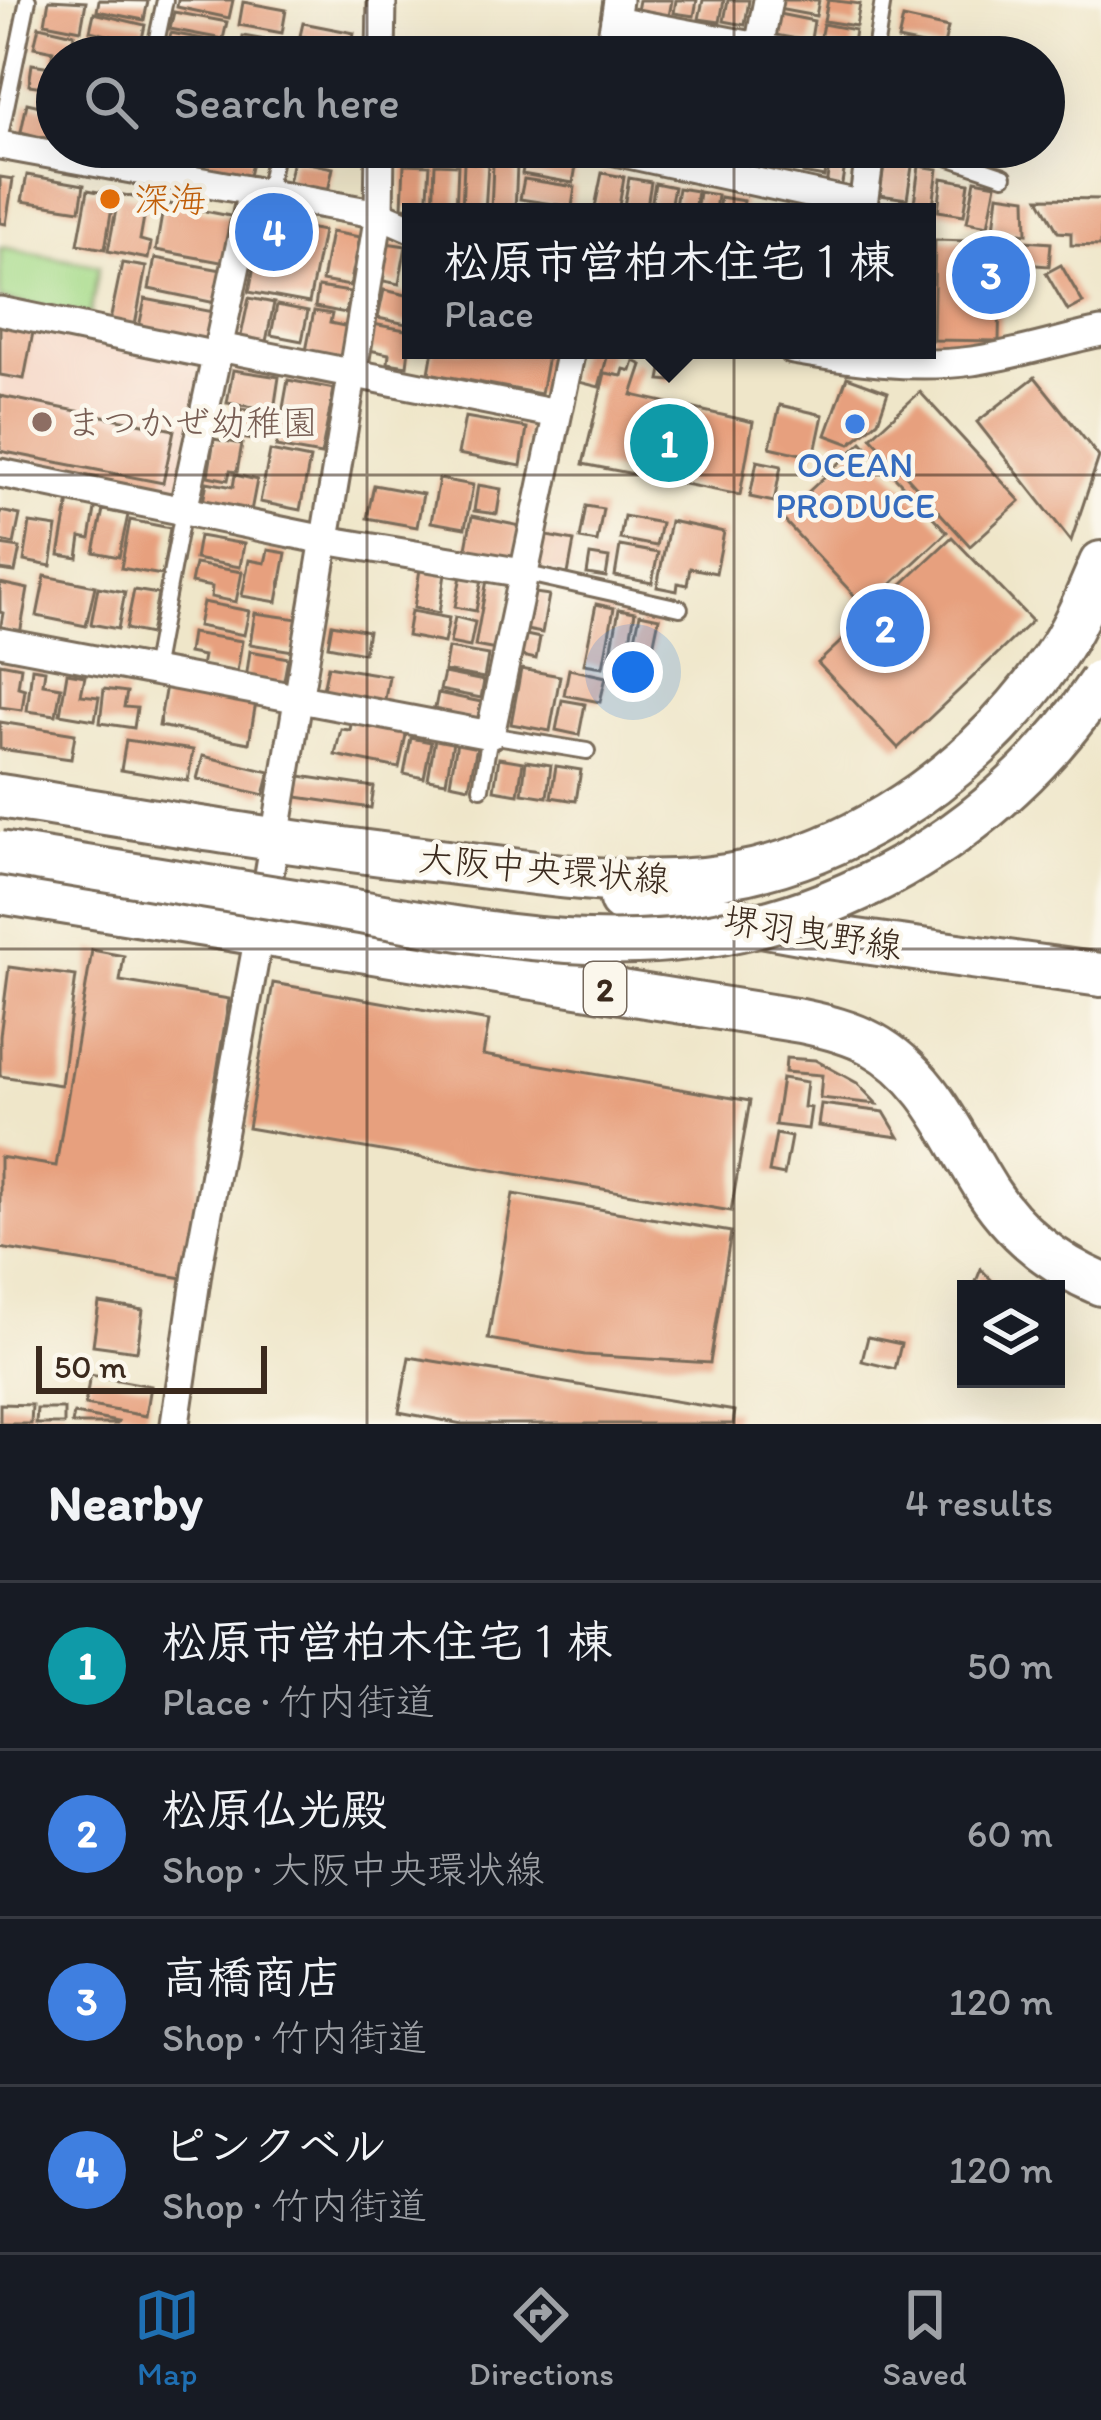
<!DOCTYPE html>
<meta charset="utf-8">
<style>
:root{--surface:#171b24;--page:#20242c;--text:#f1f3f6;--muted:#9ea1a6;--line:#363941;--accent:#1f6fb2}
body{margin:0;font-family:Itim,"Klee One",sans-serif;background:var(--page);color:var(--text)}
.controls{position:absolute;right:36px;bottom:36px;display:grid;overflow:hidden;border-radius:0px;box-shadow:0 12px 48px #0002}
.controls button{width:108px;height:108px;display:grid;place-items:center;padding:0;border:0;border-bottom:3px solid var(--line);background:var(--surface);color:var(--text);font:60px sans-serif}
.scale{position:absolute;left:36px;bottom:30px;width:231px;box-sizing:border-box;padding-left:12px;border:6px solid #3b2a1e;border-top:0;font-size:33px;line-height:42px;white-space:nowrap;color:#3b2a1e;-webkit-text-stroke:9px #fbf7ec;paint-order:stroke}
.you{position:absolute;left:633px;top:672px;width:42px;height:42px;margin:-30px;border:9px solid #fff;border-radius:50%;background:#1a73e8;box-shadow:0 0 0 18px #1a73e833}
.badge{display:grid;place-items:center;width:78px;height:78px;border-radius:50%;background:var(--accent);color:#fff;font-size:39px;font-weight:700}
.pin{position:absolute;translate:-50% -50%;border:6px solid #fff;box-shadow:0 3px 12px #0006}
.popup{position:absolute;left:402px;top:203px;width:534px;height:156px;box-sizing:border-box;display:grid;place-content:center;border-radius:0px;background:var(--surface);filter:drop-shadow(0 3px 9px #0005);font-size:39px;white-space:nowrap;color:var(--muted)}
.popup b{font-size:45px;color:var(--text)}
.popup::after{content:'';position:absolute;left:50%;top:100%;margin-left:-24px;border:24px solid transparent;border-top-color:var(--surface)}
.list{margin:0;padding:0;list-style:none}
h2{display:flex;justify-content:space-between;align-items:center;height:156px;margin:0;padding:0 48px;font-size:51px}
h2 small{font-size:39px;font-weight:400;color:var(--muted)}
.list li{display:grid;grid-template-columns:78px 1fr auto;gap:36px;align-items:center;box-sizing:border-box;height:168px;padding:0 48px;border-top:3px solid var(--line)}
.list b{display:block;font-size:45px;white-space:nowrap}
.list p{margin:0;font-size:39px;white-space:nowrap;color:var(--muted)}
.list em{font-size:39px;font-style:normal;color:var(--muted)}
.icon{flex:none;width:66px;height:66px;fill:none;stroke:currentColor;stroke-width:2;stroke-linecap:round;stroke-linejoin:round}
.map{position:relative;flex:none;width:1101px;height:1424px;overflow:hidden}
.search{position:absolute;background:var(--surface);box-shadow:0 12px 48px #0002;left:36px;right:36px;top:36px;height:132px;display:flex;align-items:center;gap:30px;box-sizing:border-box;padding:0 42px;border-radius:66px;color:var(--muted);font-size:45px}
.sheet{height:828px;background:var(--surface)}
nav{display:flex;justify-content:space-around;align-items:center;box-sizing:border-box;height:168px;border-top:3px solid var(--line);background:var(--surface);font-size:33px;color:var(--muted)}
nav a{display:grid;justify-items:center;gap:6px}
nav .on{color:var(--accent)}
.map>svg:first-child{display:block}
.built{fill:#f5d3c2}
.park{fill:#a7dc8c;stroke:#718355;stroke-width:3}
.building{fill:#e7a07e}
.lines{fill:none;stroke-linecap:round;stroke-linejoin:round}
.service-casing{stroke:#7a6c5a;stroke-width:20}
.minor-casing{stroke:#7a6c5a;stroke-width:33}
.primary-casing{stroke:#7a6c5a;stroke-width:48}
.service{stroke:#fff;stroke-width:14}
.minor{stroke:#fff;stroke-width:27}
.primary{stroke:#fff;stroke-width:42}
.primary-bridge-casing{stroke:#7a6c5a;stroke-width:48;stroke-linecap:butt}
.primary-bridge{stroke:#fff;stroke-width:42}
.grid{fill:none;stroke:#3b2a1e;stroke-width:3;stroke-opacity:0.55}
.food-dot{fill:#e8710a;stroke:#fbf7ec;stroke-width:4.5}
.education-dot{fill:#8d6e63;stroke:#fbf7ec;stroke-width:4.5}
.shop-dot{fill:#3f7fe0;stroke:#fbf7ec;stroke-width:4.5}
.labels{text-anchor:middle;stroke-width:9;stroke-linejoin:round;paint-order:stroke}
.shield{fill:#fbf7ec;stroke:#75685c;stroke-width:3}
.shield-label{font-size:33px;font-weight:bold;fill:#3b2a1e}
.food-label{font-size:36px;fill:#c56008;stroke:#fbf7ec;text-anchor:start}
.education-label{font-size:36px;fill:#785e54;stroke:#fbf7ec;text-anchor:start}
.shop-label{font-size:36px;fill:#366cbe;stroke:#fbf7ec}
.street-label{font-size:36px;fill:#3b2a1e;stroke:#fbf7ec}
</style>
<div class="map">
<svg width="1101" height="1424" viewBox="0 0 1101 1424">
<rect width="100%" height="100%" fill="#fbf7ec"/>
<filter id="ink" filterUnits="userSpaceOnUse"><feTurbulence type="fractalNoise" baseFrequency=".00833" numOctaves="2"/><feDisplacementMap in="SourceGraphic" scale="24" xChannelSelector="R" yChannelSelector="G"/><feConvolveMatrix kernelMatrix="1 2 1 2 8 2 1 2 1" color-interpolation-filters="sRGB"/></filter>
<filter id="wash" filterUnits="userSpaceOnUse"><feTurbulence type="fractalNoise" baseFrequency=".004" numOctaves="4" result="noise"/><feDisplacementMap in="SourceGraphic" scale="48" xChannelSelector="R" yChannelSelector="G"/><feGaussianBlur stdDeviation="2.7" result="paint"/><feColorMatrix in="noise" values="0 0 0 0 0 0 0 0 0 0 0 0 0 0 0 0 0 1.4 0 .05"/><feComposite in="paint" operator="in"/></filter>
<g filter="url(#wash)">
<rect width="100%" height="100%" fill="#efe6c9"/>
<polygon class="built" points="0,322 193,361 201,373 181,480 171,491 0,456"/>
<polygon class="park" points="0,247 99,266 90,316 0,299"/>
<g id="blocks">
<g class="building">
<polygon points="49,0 86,2 81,30 45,23"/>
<polygon points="99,0 148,1 144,20 97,11"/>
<polygon points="178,0 233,0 229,18 177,7"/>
<polygon points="639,0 672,0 669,16 637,11"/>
<polygon points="676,0 697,0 694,16 674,13"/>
<polygon points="703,0 724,0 720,22 699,19"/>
<polygon points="728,0 749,0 745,25 724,21"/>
<polygon points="779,0 819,0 816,16 778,9"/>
<polygon points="828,0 860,4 856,26 824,21"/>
<polygon points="243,2 286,10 282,33 239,25"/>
<polygon points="174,12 227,22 223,39 170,29"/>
<polygon points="94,13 145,25 141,43 90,31"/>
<polygon points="779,14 814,21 810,45 775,38"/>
<polygon points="903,18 948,28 943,49 898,40"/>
<polygon points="303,23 354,33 350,57 307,55 310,38 300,36"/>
<polygon points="823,24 855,30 852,50 819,44"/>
<polygon points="39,26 74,34 70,57 51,61 53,51 34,47"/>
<polygon points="171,33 224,43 222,57 167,50"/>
<polygon points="554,35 596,42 594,57 550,55"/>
<polygon points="87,36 137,47 135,57 84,52"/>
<polygon points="243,36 277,42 274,57 239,57"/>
<polygon points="32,64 57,68 57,103 41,100 44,87 29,85"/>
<polygon points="27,103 57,110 53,140 21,132"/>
<polygon points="166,147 184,147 180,168 163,165"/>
<polygon points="188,147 204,147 200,171 184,169"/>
<polygon points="291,147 334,147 331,160 290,152"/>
<polygon points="527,147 578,147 575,161 526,152"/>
<polygon points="729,147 751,147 749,160 727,156"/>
<polygon points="755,147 777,147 774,165 753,162"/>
<polygon points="780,147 803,147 799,170 777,167"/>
<polygon points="808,147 829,147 824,177 803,173"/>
<polygon points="832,147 848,147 841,189 826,186"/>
<polygon points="209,149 253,157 248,181 204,173"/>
<polygon points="885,156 913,160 907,199 880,195"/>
<polygon points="525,157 576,166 573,183 522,174"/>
<polygon points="293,160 333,168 328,191 288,183"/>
<polygon points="464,162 488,164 485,212 462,212"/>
<polygon points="404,164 430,165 427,209 402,207"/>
<polygon points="435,164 458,165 456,212 433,212"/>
<polygon points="493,164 517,165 515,212 491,212"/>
<polygon points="919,166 938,169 933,206 914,203"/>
<polygon points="602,173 624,177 618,212 595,207"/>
<polygon points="27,175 84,185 80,210 22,201"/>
<polygon points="0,177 13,179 6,224 0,223"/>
<polygon points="629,178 651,182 646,212 623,212"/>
<polygon points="942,178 969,183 964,215 938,211"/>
<polygon points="524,179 575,187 572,207 520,199"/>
<polygon points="975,180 996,184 988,226 967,222"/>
<polygon points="655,183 674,187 669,212 650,212"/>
<polygon points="678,188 697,191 694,212 674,212"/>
<polygon points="88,190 114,195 105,249 78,244"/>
<polygon points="699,192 717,195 715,212 696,212"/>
<polygon points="119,194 147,200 140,240 151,243 148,259 108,251"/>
<polygon points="998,194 1026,198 1027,234 994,229"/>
<polygon points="720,197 744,201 742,212 718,212"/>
<polygon points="1039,198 1101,199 1101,246 1071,245 1071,233 1058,232"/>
<polygon points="164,203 235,217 226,263 156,250"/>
<polygon points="307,228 323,231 309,303 249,292 260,235 304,244"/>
<polygon points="331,232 360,237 350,286 322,281"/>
<polygon points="935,240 1001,242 999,341 933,340"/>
<polygon points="1010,240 1051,243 1049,266 1008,263"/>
<polygon points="386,243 406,246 399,284 379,280"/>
<polygon points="155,258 227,271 220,304 149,289"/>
<polygon points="122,263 146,267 135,325 110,321"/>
<polygon points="1061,265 1083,303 1068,311 1046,273"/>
<polygon points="318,287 350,292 346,313 315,307"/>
<polygon points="384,290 411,296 411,325 378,318"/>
<polygon points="249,298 274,303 264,351 239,345"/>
<polygon points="145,299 218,313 212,341 139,327"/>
<polygon points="277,305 308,311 302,341 271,335"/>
<polygon points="314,311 332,314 330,323 349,327 342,363 305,356"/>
<polygon points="0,321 34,327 24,379 0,375"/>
<polygon points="373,324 411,331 407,366 388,363 389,354 369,350"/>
<polygon points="433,350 549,350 541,394 429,373"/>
<polygon points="578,350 609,350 599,387 571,380"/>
<polygon points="666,350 677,350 671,381 660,380"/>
<polygon points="634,361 642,365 632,395 753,422 740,495 583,464 605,373 622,376 624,369 631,371"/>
<polygon points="233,370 279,377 274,410 227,403"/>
<polygon points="847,377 888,392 878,421 850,444 826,435"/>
<polygon points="1035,377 1099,457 1071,541 977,422"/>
<polygon points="288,380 334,389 321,455 276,447"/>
<polygon points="920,392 1020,501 970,546 871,437"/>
<polygon points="0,396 174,430 163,483 0,451"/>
<polygon points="780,405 823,415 814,457 770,447"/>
<polygon points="241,409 269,414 264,442 236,437"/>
<polygon points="465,417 527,428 521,466 458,454"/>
<polygon points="214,439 242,444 237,472 230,471 228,480 208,476"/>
<polygon points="862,442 947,532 866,608 781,517"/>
<polygon points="270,451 310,459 300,510 260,502"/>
<polygon points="757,461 781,466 774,502 750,497"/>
<polygon points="235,475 257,480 251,511 203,502 207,482 233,487"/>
<polygon points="439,479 473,485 465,528 431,522"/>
<polygon points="374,485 423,494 417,527 367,518"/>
<polygon points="478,485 501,489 497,514 474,511"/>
<polygon points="69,500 96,504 90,539 81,537 78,558 59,555"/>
<polygon points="586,506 603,509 597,542 580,539"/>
<polygon points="103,510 128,515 119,557 94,552"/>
<polygon points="0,511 20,515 14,544 0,541"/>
<polygon points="472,516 520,526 513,562 465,553"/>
<polygon points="624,516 661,523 656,546 620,539"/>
<polygon points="130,520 170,528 162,575 121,568"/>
<polygon points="670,521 724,532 716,573 690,568 687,585 678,583 677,591 657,587"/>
<polygon points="30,523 57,527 51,566 24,561"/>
<polygon points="542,535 574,541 568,574 535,568"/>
<polygon points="199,536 244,544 240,567 195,559"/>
<polygon points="952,537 1032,621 898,748 818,663"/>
<polygon points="0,545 20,548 15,572 0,570"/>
<polygon points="620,546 658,553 652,583 615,576"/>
<polygon points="268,550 286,553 277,602 242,596 249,560 265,563"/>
<polygon points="590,555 609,558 606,577 587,574"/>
<polygon points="195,564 242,572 236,602 211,597 212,587 191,583"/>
<polygon points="420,569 445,574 439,613 414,608"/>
<polygon points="45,576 95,586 86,626 37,616"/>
<polygon points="461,576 482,579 476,611 455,607"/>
<polygon points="487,580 509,584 496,650 475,646"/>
<polygon points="0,583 28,589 20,634 0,630 3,613 0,612"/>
<polygon points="98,587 125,592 118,629 91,624"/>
<polygon points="134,590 158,594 150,634 126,629"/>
<polygon points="528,592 549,595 542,633 521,629"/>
<polygon points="203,602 249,611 244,635 198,626"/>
<polygon points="596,604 614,608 603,667 584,664"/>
<polygon points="619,609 635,612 624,672 608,669"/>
<polygon points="411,611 449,618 444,643 407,636"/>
<polygon points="255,613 298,619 293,651 250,644"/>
<polygon points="640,614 659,618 650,661 631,657"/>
<polygon points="455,617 475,622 470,647 450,643"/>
<polygon points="332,624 368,631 364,653 328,646"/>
<polygon points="191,633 242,641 237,672 201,666 203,656 188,653"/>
<polygon points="521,634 540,638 536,659 517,655"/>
<polygon points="448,648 488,655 484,678 444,671"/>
<polygon points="250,651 288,658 283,685 246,679"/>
<polygon points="0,663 21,667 18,687 25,689 22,710 0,707"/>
<polygon points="328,666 389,676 384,705 322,694"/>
<polygon points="32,668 45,670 43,684 61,687 56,715 27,711"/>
<polygon points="521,669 560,676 550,731 511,724"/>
<polygon points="569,669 606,677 600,702 564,695"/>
<polygon points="67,673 85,676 81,695 99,697 95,720 60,714"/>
<polygon points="444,673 484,681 481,698 440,690"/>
<polygon points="166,685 256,702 249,743 159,726"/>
<polygon points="104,689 127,692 124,707 137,708 134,728 100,723"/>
<polygon points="438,693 481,702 477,722 434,713"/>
<polygon points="562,700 585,704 579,735 556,730"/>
<polygon points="352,719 407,730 399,768 335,755 341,729 350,730"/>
<polygon points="0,722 75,734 71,759 0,749"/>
<polygon points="411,738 431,742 424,778 404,774"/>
<polygon points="435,739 453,742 446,782 428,779"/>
<polygon points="126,740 193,750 188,781 121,770"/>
<polygon points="457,742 477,746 469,787 450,783"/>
<polygon points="203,756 270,772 264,795 197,779"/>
<polygon points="499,758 523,762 518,794 494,790"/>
<polygon points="526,761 551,765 547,797 522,793"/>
<polygon points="556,766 581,770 576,801 551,797"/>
<polygon points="300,776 374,787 371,808 297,797"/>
<polygon points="92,950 124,956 120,981 229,999 183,1278 0,1248 0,1157 56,1166"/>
<polygon points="9,967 76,976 61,1085 0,1076 0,1036"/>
<polygon points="273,983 489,1021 483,1055 750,1101 731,1211 248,1128"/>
<polygon points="786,1058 815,1060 857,1083 877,1104 820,1098 822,1075 785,1072"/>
<polygon points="782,1078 807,1082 804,1107 811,1108 808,1129 775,1125"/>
<polygon points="821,1104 884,1112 899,1137 818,1126"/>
<polygon points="776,1134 791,1137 784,1175 769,1172"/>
<polygon points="513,1194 731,1232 710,1363 585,1355 488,1339"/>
<polygon points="981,1269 1000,1289 973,1289"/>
<polygon points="99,1303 143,1310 137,1351 93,1345"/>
<polygon points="868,1337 901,1344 895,1369 862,1361"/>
<polygon points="409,1357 735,1411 733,1424 462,1424 399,1412"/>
<polygon points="90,1375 151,1386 146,1416 85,1405"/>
<polygon points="0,1404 32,1405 31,1424 0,1424"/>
<polygon points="37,1409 64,1409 64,1424 36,1424"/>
<polygon points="74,1414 118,1422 117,1424 72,1424"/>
</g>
</g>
</g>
<g filter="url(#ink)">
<use href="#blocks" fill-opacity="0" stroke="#7a6c5a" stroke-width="3"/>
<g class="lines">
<defs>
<g id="service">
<polyline points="153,57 165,0"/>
<polyline points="294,57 295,50"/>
<polyline points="874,57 883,0"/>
<polyline points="0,136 28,0"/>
<polyline points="918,147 1004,176"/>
<polyline points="267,194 276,147"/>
<polyline points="523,573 680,608"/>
<polyline points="153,671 183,511"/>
<polyline points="481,788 490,735 587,751"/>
</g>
<g id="minor">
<polyline points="618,0 615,20 812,57"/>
<polyline points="759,47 768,0"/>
<polyline points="381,57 382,0"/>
<polyline points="608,57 615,20"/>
<polyline points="0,145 379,214 411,228"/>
<polyline points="596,147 863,205"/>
<polyline points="862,212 871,147"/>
<polyline points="0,311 217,356"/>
<polyline points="219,347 557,414"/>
<path d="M793,350c58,10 119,19 179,11 43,-6 86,-20 129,-29"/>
<polyline points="0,473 325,540 523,573"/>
<polyline points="183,511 252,191"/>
<polyline points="0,642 490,735 571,350"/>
<polyline points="175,1424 198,1266 259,935 379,214 380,147"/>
</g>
<g id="primary">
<path d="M0,796c143,23 286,47 430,64 81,9 163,24 244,21 152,-4 294,-99 378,-221 21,-29 35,-64 49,-97"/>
<path d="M0,892l801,129c24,5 49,11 71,23 58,32 81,93 115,146 28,43 67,74 114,94"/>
<polyline points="621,900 828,937 1101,975"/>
</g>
</defs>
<use href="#service" class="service-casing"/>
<use href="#minor" class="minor-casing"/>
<use href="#primary" class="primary-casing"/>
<use href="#service" class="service"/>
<use href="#minor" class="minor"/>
<use href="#primary" class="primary"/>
<defs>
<path id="primary-bridge" d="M0,853c110,18 221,36 331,54 100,17 204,39 306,35 188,-6 361,-105 464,-261"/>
</defs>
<use href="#primary-bridge" class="primary-bridge-casing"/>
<use href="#primary-bridge" class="primary-bridge"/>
</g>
</g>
<path class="grid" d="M367,0v57M734,0v57M367,147v1277M734,147v1277M0,475h1101M0,949h1101"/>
<circle class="food-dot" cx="110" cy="199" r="12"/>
<circle class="education-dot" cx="42" cy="422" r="12"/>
<circle class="shop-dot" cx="855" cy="424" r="12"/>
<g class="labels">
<rect class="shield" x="584" y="962" width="42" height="54" rx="9"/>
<g class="shield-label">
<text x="605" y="1001">2</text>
</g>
<g class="food-label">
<text x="134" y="212">深海</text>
</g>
<g class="education-label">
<text x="66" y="435">まつかぜ幼稚園</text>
</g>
<g class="shop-label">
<text x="855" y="477">OCEAN<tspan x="855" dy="41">PRODUCE</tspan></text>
</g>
<g class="street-label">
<text transform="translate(544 868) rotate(5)" y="13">大阪中央環状線</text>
<text transform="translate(813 932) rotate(9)" y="13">堺羽曳野線</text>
</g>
</g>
</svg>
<div class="controls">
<button><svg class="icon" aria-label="layers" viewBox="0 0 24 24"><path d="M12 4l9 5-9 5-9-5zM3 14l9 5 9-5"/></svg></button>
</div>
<div class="scale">50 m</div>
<div class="you"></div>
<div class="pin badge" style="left:669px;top:443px;background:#0f9aa8">1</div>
<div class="popup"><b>松原市営柏木住宅１棟</b>Place</div>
<div class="pin badge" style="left:885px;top:628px;background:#3f7fe0">2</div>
<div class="pin badge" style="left:991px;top:275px;background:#3f7fe0">3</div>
<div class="pin badge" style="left:274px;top:232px;background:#3f7fe0">4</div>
<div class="search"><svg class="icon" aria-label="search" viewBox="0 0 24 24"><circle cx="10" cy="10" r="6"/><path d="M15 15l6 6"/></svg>Search here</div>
</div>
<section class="sheet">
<h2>Nearby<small>4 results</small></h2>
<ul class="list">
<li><span class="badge" style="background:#0f9aa8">1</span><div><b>松原市営柏木住宅１棟</b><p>Place · 竹内街道</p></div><em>50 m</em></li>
<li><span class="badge" style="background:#3f7fe0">2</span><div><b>松原仏光殿</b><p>Shop · 大阪中央環状線</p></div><em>60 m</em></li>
<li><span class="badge" style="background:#3f7fe0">3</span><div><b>高橋商店</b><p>Shop · 竹内街道</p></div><em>120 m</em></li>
<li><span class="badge" style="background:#3f7fe0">4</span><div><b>ピンクベル</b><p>Shop · 竹内街道</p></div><em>120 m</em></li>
</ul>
</section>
<nav>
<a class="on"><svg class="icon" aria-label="map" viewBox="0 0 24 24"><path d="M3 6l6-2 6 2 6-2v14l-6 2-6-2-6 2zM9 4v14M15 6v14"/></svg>Map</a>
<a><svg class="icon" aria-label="directions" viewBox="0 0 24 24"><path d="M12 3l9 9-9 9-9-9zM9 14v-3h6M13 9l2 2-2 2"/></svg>Directions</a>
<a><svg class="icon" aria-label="saved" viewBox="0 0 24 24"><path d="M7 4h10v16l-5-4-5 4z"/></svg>Saved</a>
</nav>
